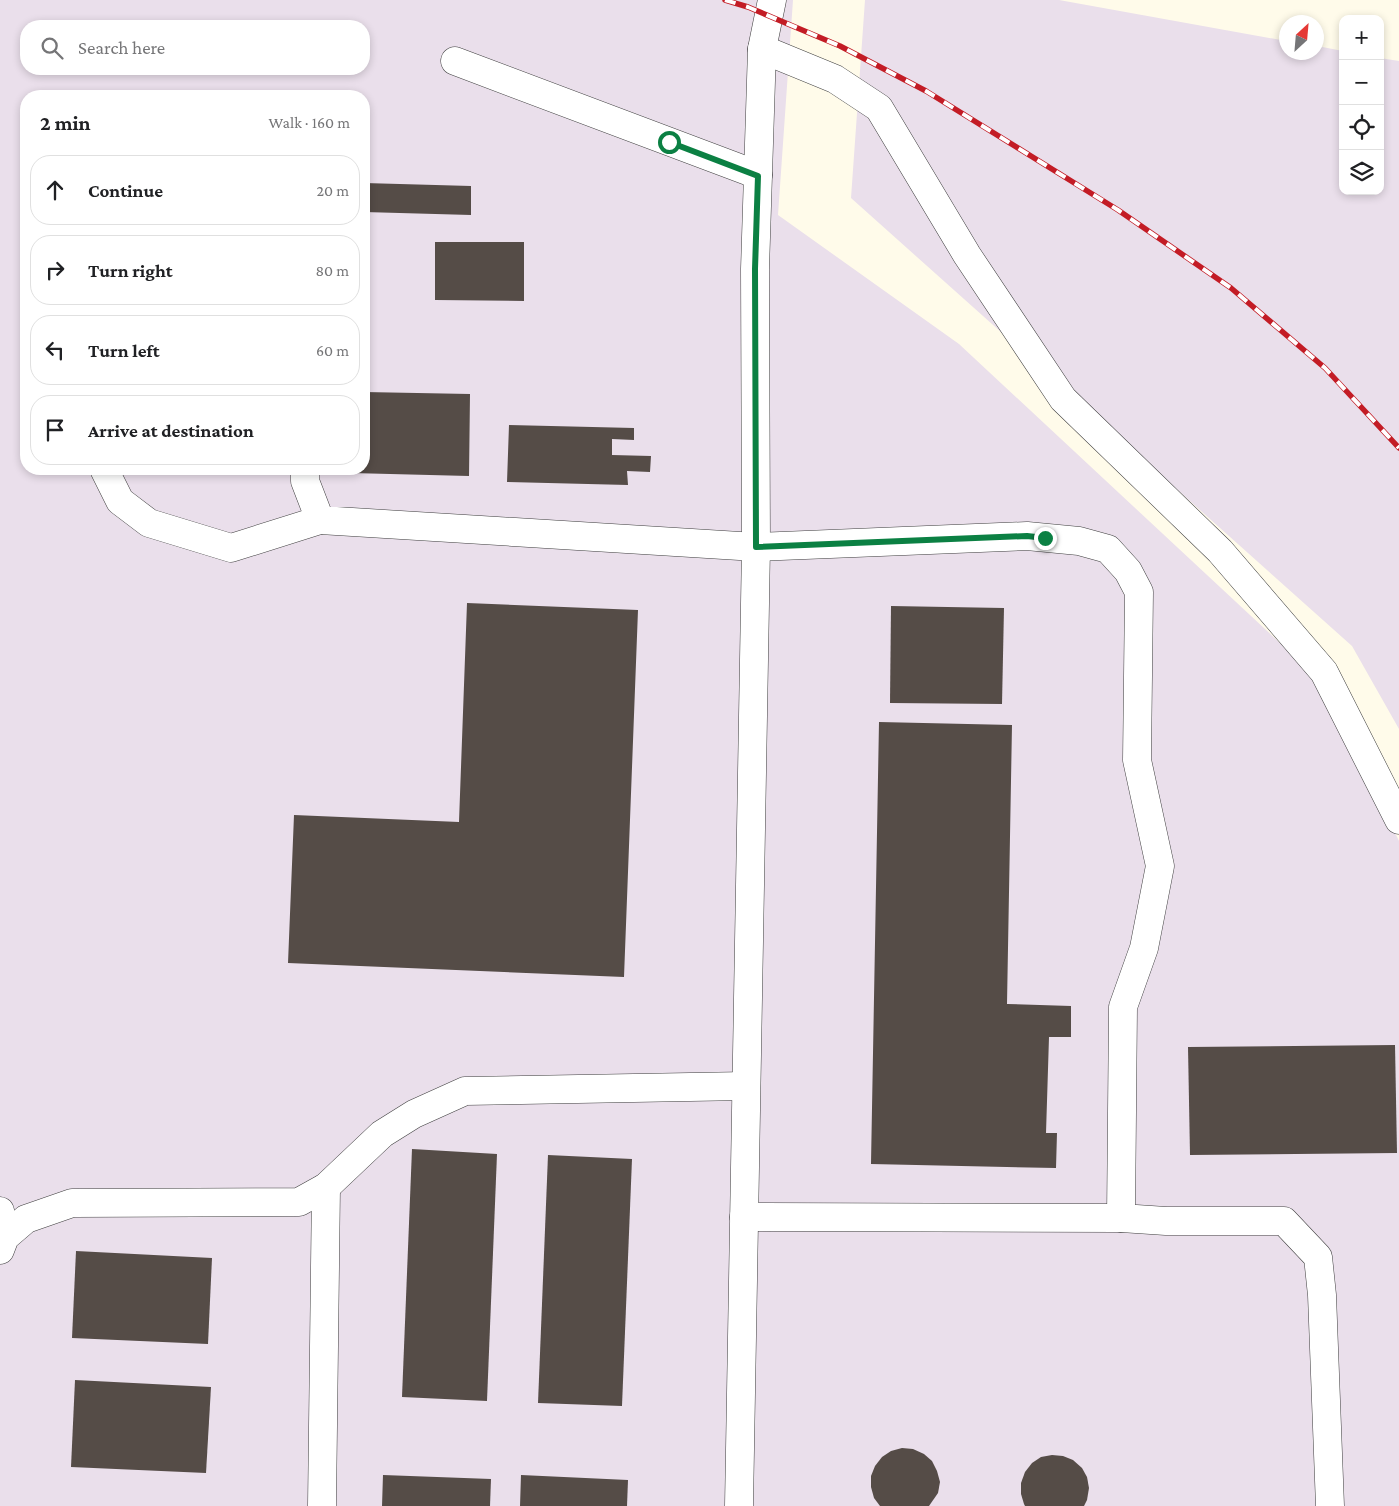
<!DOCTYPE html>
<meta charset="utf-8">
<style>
:root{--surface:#fff;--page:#f6f6f6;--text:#202124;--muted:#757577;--line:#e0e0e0}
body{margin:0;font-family:"Crimson Pro",serif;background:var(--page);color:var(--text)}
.controls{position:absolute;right:15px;top:15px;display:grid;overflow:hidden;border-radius:10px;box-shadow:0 2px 8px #0003}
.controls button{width:45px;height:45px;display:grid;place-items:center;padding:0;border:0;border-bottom:1px solid var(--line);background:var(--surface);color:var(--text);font:25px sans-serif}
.compass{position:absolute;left:1279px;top:15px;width:45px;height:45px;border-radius:50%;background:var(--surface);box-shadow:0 2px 8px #0003;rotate:26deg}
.stop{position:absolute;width:15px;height:15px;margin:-11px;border:4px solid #0b8043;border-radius:50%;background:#fff}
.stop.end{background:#0b8043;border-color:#fff;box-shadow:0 1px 5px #0008}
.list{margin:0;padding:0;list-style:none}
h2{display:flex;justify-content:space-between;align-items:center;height:65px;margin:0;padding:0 20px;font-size:21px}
h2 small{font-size:16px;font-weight:400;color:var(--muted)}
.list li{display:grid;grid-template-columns:32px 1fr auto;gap:15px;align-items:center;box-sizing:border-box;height:70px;margin:0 10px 10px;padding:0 10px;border:1px solid var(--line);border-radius:20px}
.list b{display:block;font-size:19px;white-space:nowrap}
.list em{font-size:16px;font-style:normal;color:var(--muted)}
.icon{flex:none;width:28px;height:28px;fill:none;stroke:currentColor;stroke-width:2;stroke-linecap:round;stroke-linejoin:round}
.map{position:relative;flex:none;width:1399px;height:1506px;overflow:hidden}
.search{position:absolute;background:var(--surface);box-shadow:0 2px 8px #0003;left:20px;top:20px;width:350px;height:55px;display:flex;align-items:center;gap:12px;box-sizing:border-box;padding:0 18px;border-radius:20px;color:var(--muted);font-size:19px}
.panel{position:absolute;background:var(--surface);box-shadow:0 2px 8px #0003;left:20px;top:90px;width:350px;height:385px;border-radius:20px}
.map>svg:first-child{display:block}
.industrial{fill:#eadfeb;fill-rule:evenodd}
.building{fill:#554c47}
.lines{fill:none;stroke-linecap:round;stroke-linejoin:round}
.minor-casing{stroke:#3e3e3e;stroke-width:29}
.minor{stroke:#fff;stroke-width:28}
.rail-casing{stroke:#c31c25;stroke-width:5.5}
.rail{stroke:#fff;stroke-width:4;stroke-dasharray:11;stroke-linecap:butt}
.route{stroke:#0b8043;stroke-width:6}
</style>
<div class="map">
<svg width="1399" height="1506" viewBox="0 0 1399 1506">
<rect width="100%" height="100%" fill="#fffbea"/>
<g class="industrial">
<path d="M0,0h793l-15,215 181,129 364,339 76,158v665h-1399zM26,26h338v43h-338zM26,96h338v373h-338z"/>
<polygon points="865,0 1059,0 1286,41 1286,52 1316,52 1317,46 1343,51 1343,191 1380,191 1380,58 1399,61 1399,729 1352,646 851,198"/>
</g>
<g class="building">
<polygon points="364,183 471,186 471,215 364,212"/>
<polygon points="435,242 524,242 524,301 435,300"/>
<polygon points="364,392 470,394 469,476 351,473 351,469 364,469"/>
<polygon points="509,425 634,428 634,440 612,439 612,455 651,456 650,472 627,471 628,485 507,482"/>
<polygon points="118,469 243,469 242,475 118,472"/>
<polygon points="467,603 638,610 624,977 288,963 294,815 459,822"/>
<polygon points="891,606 1004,608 1002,704 890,703"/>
<polygon points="879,722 1012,725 1007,1004 1071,1006 1071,1037 1049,1037 1046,1133 1057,1133 1056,1168 871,1164"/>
<polygon points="1395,1045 1397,1153 1190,1155 1188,1047"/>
<polygon points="412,1149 497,1154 487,1401 402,1397"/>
<polygon points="548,1155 632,1159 622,1406 538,1403"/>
<polygon points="76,1251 212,1258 208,1344 72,1338"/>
<polygon points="75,1380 211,1387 206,1473 71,1467"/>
<polygon points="902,1448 913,1449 924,1454 932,1461 937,1471 940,1482 938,1493 929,1506 880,1506 874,1498 871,1487 871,1476 875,1466 882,1457 891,1451"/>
<polygon points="1052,1455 1063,1456 1073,1460 1082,1468 1087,1477 1089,1488 1087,1500 1084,1506 1025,1506 1024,1504 1021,1494 1021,1483 1025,1472 1032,1463 1041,1457"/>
<polygon points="383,1475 491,1479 490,1506 382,1506"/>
<polygon points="521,1475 628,1480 627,1506 520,1506"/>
</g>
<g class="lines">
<defs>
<g id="minor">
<polyline points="762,49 835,79 879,108 967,255 1063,399 1220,551 1324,672 1399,820"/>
<polyline points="455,61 758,175"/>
<polyline points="104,469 120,501 149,523 231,548 320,520"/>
<polyline points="305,469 305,481 320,520 756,547 1027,536 1079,541 1108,549 1128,571 1139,592 1137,760 1160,866 1144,948 1123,1007 1121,1218 1166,1221 1284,1221 1318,1257 1322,1295 1330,1506"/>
<polyline points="0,1211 5,1237"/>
<polyline points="744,1217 1121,1218"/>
<polyline points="0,1250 5,1237 26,1219 72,1203 299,1202 326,1187 382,1134 414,1114 465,1091 746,1086"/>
<polyline points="322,1506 326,1187"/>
<polyline points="739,1506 756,547 755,269 762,49 772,0"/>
</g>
</defs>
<use href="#minor" class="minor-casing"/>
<use href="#minor" class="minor"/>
<defs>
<polyline id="rail" points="725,0 748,7 840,46 926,91 1118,210 1231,288 1325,368 1399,448"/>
</defs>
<use href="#rail" class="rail-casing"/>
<use href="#rail" class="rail"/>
</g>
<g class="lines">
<polyline class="route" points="669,142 758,176 755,269 756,547 1027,536 1045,538"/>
</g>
</svg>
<div class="controls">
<button>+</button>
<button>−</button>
<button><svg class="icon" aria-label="locate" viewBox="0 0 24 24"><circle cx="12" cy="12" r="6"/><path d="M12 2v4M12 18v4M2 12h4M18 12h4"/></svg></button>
<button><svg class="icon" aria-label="layers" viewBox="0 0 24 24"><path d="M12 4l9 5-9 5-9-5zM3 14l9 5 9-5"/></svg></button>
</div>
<svg class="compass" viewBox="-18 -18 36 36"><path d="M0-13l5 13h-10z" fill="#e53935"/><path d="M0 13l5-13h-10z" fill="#757577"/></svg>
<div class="stop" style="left:669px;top:142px"></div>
<div class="stop end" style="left:1045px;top:538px"></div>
<div class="search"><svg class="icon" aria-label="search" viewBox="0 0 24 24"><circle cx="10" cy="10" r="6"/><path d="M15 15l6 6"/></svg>Search here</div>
<section class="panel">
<h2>2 min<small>Walk · 160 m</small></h2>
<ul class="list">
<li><svg class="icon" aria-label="ahead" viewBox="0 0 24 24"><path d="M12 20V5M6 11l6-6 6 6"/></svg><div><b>Continue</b></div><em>20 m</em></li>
<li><svg class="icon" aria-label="right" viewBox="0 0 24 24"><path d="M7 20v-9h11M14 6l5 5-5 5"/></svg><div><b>Turn right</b></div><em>80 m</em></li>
<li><svg class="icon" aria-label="left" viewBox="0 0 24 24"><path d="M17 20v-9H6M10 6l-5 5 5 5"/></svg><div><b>Turn left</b></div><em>60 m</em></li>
<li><svg class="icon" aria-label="arrive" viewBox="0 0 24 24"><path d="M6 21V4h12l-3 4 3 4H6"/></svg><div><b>Arrive at destination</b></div></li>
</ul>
</section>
</div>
